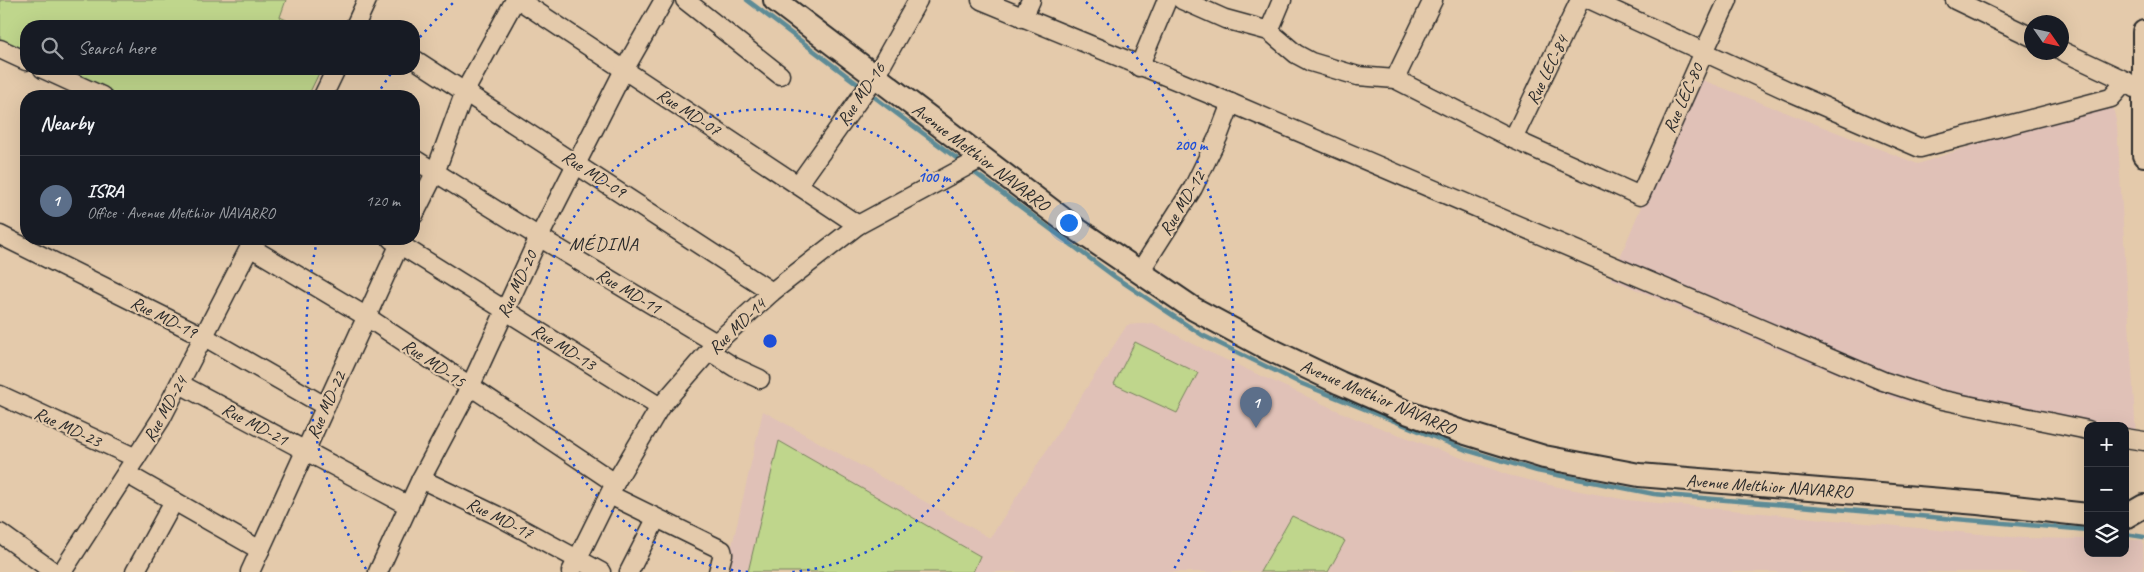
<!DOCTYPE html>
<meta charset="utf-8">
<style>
:root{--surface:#171b24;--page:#242831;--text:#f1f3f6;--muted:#9ea1a6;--line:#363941;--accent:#7c3aed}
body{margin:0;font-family:Caveat,sans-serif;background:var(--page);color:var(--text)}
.controls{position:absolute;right:15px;bottom:15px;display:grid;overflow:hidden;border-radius:10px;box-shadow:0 5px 20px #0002}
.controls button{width:45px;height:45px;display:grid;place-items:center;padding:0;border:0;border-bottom:1px solid var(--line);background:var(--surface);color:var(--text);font:25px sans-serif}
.compass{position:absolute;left:2024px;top:15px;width:45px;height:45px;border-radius:50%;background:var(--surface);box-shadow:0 5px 20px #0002;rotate:124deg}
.you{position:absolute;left:1068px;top:222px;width:18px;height:18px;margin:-12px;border:4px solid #fff;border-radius:50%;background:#1a73e8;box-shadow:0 0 0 8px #1a73e833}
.badge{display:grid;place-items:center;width:32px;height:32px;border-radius:50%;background:var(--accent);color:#fff;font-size:16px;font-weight:700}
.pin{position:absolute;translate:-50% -41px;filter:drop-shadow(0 1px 2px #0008)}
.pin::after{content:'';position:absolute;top:26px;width:18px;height:15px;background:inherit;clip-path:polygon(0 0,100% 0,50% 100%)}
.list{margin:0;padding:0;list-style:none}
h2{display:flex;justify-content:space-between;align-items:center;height:65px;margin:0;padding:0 20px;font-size:21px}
h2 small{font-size:16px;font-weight:400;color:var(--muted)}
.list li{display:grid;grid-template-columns:32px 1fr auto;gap:15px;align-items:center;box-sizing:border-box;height:90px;padding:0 20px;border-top:1px solid var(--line)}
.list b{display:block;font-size:19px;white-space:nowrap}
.list p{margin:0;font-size:16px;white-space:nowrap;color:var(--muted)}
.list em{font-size:16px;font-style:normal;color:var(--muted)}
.icon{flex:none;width:28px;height:28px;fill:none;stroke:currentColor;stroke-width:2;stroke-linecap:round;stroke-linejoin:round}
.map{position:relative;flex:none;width:2144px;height:572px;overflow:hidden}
.search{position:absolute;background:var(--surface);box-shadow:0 5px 20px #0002;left:20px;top:20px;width:400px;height:55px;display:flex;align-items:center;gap:12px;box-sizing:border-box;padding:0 18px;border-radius:20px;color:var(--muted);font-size:19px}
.panel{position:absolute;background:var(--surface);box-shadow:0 5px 20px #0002;left:20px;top:90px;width:400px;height:155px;border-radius:20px}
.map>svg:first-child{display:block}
.built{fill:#e0c1b7}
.green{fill:#bfd68c;stroke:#75805c}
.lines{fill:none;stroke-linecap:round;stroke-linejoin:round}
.stream{stroke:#5d8b96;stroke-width:4.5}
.minor-casing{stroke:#2b2b2b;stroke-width:21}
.tertiary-casing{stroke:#2b2b2b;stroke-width:26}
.minor{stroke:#e4caab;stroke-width:18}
.tertiary{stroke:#e4caab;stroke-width:22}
.ring{fill:none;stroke:#1d4ed8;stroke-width:2.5;stroke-dasharray:2.5 5}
.labels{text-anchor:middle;stroke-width:4.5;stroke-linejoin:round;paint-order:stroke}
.street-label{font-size:18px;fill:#2b2b2b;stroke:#e4caab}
.neighbourhood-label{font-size:19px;letter-spacing:1px;fill:#2b2b2b;stroke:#e4caab}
.centre{fill:#1d4ed8;stroke:#e4caab;stroke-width:2.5}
.ring-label{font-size:15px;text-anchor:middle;font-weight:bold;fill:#1d4ed8;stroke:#e4caab;stroke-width:4.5;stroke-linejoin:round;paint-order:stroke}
</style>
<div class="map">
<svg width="2144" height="572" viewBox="0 0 2144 572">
<rect width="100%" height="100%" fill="#e4caab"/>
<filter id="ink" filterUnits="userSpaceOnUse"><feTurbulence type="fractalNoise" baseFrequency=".02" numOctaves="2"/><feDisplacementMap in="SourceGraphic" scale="10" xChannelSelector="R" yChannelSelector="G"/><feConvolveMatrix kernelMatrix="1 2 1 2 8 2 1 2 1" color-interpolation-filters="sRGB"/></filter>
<g filter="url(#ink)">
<g class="built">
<polygon points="1695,77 1918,164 2111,98 2117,125 2136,436 2125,434 2125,426 2088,426 1963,412 1899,400 1611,279"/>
<polygon points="1153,323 1209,352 1354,418 1508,475 1554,486 1627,500 2022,538 2088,539 2088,553 2125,553 2125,540 2143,540 2144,572 726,572 763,411 990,538 1127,325"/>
</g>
<g class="green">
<polygon points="0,0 286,0 280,17 299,26 26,26 26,56 0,44"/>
<polygon points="53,69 321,69 308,96 112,96"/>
<polygon points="1135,342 1198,373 1177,413 1114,384"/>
<polygon points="779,441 980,556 973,572 748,572"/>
<polygon points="1292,516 1345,541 1328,572 1260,572"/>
</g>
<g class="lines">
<g class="stream">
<polyline points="747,0 863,88"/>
<polyline points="869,93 963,163"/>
<polyline points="971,170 1115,277 1202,335 1300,383 1466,450 1537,471 1654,494 2088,530"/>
<polyline points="2125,534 2144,537"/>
</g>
<defs>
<g id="minor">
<polyline points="519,0 858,225"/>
<polyline points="685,0 780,75"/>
<polyline points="981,0 1231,103 1883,381 1938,399 2088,430"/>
<polyline points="1182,0 1225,19 1269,31 1296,54 1311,62 1358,76 1395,79 1513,139 1640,196 1704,52 1728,0"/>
<polyline points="1591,0 1793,93 1920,148 2111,98 2126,81"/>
<polyline points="1955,0 2032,37"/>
<polyline points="1023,18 1031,0"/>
<polyline points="355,26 367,0"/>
<polyline points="1269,31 1282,0"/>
<polyline points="0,49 26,61"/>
<polyline points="2062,51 2126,81 2134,88"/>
<polyline points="414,59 772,292"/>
<polyline points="1139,67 1167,0"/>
<polyline points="43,69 102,96"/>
<polyline points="1395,79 1433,0"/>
<polyline points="323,96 336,69"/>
<polyline points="1513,139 1580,0"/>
<polyline points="414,159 539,237 716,343"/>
<polyline points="798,185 875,77 918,0"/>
<polyline points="414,215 435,173 465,91 515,0"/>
<polyline points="0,235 203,336 325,406"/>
<polyline points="391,239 660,407"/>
<polyline points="250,247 367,317 615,483"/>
<polyline points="1139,273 1193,188 1218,137 1231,103"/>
<polyline points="709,351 734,367 760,379"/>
<polyline points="180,384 409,506"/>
<polyline points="0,395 136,458"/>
<polyline points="2125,438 2144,441"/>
<polyline points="127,474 260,550"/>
<polyline points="421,479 496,515 601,572"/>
<polyline points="610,495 722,550 723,554 718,572"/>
<polyline points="0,533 54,572"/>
<polyline points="62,572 161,419 254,239"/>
<polyline points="135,572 174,501"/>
<polyline points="250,572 402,239"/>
<polyline points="378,572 421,479 470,387 539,237 624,70 664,0"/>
<polyline points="571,572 615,483 660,407 716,343 772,292 858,225 982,158"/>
<polyline points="629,572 656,519"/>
</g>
<g id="tertiary">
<polyline points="775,0 1072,226 1194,309 1267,348 1340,383 1406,412 1456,430 1544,457 1639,475 1978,503 2088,515"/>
<polyline points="2144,32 2144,155"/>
<polyline points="2125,517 2144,506"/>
</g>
</defs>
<use href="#minor" class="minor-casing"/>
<use href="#tertiary" class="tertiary-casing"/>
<use href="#minor" class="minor"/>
<use href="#tertiary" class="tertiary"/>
</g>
</g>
<g class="ring">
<path d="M748 572A232 232 0 1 1 792 572"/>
<path d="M366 569A464 464 0 0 1 317 241M377 95A464 464 0 0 1 392 72M415 43A464 464 0 0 1 454 2M1086 2A464 464 0 0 1 1174 569"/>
</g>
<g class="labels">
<g class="street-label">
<text transform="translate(1547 70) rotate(-64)" y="6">Rue LEC-84</text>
<text transform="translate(861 94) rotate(-56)" y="6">Rue MD-16</text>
<text transform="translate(1683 98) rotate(-66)" y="6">Rue LEC-80</text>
<text transform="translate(689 112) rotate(33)" y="6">Rue MD-07</text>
<text transform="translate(981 157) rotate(37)" y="6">Avenue Melthior NAVARRO</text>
<text transform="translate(594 174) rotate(33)" y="6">Rue MD-09</text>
<text transform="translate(1182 203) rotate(-59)" y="6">Rue MD-12</text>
<text transform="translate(517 284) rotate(-65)" y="6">Rue MD-20</text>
<text transform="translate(629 291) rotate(31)" y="6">Rue MD-11</text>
<text transform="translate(164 317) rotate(27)" y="6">Rue MD-19</text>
<text transform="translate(737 326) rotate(-44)" y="6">Rue MD-14</text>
<text transform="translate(564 347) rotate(32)" y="6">Rue MD-13</text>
<text transform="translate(434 363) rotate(34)" y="6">Rue MD-15</text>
<text transform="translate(1378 397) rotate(23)" y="6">Avenue Melthior NAVARRO</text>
<text transform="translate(326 405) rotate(-66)" y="6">Rue MD-22</text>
<text transform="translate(165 409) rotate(-61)" y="6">Rue MD-24</text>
<text transform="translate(255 424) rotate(28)" y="6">Rue MD-21</text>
<text transform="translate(68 427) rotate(25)" y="6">Rue MD-23</text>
<text transform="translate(1769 486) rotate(4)" y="6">Avenue Melthior NAVARRO</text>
<text transform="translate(500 518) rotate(27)" y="6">Rue MD-17</text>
</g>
<g class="neighbourhood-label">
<text x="604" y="250">MÉDINA</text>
</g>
</g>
<circle cx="770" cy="341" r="8" class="centre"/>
<g class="ring-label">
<text x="1191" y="150">200 m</text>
<text x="934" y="182">100 m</text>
</g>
</svg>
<div class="controls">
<button>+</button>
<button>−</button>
<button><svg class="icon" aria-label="layers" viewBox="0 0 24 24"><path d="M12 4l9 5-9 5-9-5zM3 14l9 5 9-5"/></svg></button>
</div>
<svg class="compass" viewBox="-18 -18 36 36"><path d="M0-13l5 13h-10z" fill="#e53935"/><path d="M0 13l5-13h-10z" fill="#9ea1a6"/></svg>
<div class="you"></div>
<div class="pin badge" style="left:1256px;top:428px;background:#5c6f8a">1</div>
<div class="search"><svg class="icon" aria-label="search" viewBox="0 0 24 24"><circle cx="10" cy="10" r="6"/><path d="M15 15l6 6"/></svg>Search here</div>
<section class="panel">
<h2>Nearby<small></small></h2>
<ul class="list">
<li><span class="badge" style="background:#5c6f8a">1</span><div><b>ISRA</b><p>Office · Avenue Melthior NAVARRO</p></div><em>120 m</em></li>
</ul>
</section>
</div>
